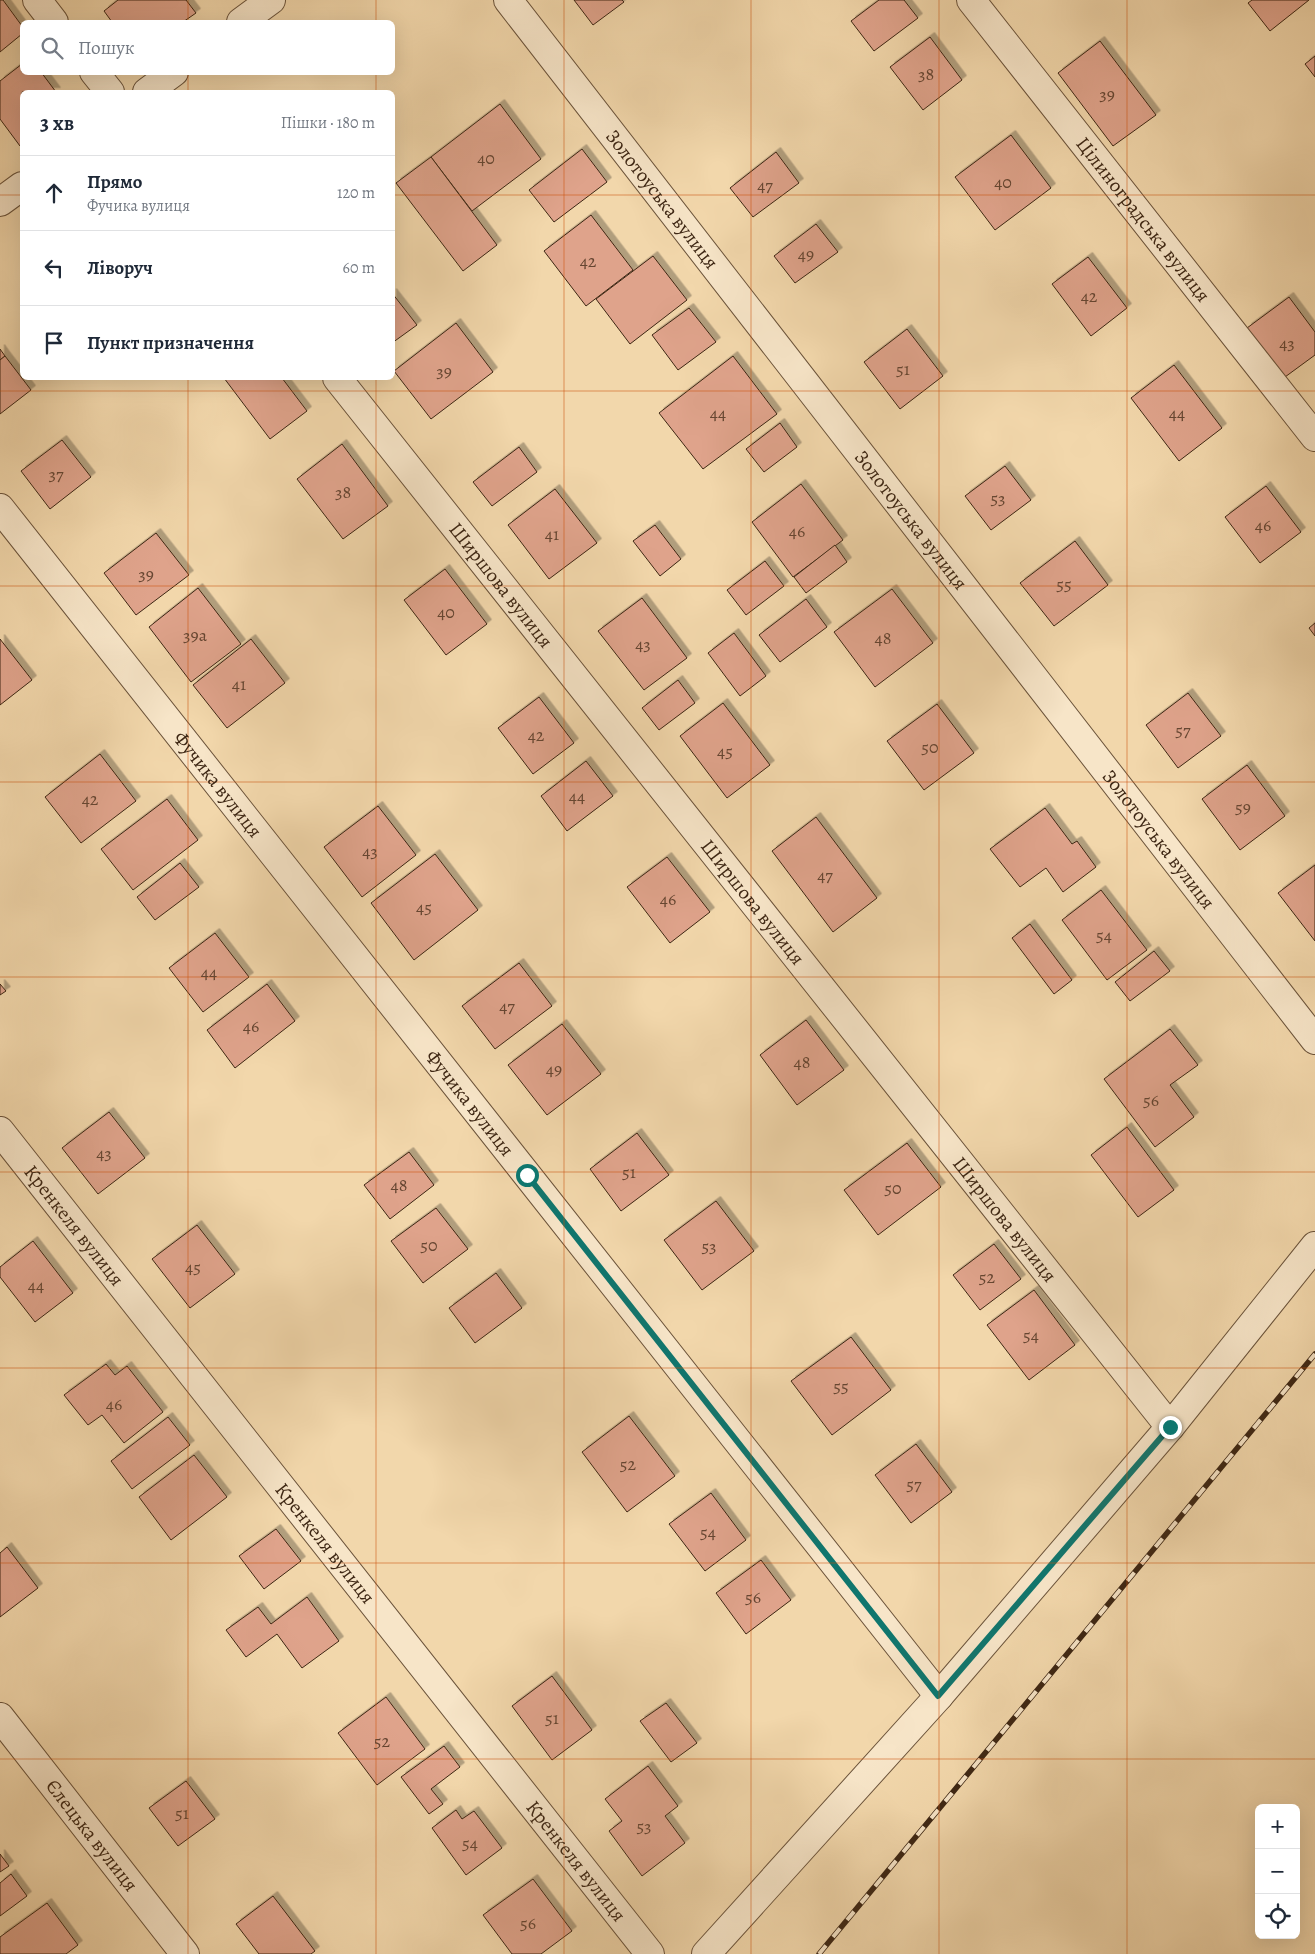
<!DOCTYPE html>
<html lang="uk">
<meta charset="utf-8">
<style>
:root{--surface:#fff;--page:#f6f6f7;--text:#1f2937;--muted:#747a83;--line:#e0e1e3}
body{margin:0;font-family:Alegreya,serif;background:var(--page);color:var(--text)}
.controls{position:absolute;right:15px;bottom:15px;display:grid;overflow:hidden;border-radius:8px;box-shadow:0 5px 20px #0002}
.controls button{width:45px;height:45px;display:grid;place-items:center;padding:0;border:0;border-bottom:1px solid var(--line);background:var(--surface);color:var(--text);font:25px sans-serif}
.stop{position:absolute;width:15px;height:15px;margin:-11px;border:4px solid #0f766e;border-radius:50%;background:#fff}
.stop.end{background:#0f766e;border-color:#fff;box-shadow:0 1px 5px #0008}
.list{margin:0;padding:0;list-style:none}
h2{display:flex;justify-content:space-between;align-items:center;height:65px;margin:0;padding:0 20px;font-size:21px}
h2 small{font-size:16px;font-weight:400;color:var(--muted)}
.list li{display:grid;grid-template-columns:32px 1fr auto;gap:15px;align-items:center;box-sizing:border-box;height:75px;padding:0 20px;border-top:1px solid var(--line)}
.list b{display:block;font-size:19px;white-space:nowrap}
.list p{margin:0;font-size:16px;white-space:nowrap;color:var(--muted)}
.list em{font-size:16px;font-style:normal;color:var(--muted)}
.icon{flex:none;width:28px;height:28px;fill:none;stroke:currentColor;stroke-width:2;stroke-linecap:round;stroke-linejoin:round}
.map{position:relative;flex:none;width:1315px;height:1954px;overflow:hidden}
.search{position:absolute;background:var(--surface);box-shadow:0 5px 20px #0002;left:20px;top:20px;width:375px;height:55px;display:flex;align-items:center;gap:12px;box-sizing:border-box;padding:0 18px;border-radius:8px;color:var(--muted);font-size:19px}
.panel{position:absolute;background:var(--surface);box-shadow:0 5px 20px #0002;left:20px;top:90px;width:375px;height:290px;border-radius:8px}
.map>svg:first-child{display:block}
.building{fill:#dfa38b;stroke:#3e2714;filter:url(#shadow)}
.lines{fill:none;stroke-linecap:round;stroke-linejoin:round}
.minor-casing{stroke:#6b533a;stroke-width:30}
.minor{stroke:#f7e5c8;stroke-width:28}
.rail-casing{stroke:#3e2714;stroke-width:5.5}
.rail{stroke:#f7e5c8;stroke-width:4;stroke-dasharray:11;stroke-linecap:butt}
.route{stroke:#0f766e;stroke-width:6}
.grid{fill:none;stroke:#ce520d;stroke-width:1;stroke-opacity:0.55}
.labels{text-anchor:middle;stroke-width:4;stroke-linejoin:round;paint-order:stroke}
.number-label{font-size:18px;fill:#664632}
.street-label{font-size:20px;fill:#3e2714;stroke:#f7e5c8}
</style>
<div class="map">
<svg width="1315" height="1954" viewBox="0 0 1315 1954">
<defs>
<filter id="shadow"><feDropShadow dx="4.5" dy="-4.5" stdDeviation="0" flood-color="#0004"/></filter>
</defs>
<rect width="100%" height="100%" fill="#f2d7ab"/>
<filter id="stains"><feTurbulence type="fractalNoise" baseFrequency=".004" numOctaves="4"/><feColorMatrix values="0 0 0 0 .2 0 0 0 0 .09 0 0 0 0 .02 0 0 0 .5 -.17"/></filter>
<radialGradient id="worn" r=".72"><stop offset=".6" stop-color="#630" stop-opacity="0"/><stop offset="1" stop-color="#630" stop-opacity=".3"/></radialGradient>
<g class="building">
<polygon points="0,0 3,0 22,26 22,34 0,52"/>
<polygon points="118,0 186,0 196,13 183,22 112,22 104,11"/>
<polygon points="574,0 622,0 624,2 593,25"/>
<polygon points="879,0 904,0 918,18 874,51 851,21"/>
<polygon points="1252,0 1309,0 1270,31 1248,3"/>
<polygon points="930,37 962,80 923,110 890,67"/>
<polygon points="1100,41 1156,115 1113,146 1058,73"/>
<polygon points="1315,56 1315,77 1305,64"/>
<polygon points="22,64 22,72 41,72 56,92 22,92 22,144 20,146 0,119 0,81"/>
<polygon points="500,104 541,159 472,211 431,157"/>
<polygon points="1011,135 1051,188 995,230 955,177"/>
<polygon points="582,149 607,182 554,222 529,190"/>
<polygon points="776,152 799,183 753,217 730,188"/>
<polygon points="431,157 497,245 463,271 396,183"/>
<polygon points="591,215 633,270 586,306 544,251"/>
<polygon points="816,224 838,252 795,283 774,256"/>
<polygon points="653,256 687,300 630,344 596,299"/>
<polygon points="1088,257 1127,308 1091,336 1052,284"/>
<polygon points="392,293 417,325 392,343"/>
<polygon points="1289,297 1315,332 1315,355 1285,377 1247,328"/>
<polygon points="689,308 716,342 678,370 652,335"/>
<polygon points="456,323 493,372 431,419 394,371"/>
<polygon points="907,329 943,376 900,409 864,362"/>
<polygon points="0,349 5,356 0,360"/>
<polygon points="5,356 31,390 0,414 0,360"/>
<polygon points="733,356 777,414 703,469 659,413"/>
<polygon points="1174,365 1222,428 1179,461 1131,398"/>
<polygon points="224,378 282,378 307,411 270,439"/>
<polygon points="780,423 797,447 764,472 746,449"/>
<polygon points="62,440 91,477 50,509 21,471"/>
<polygon points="342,444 388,506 343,539 297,479"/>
<polygon points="519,447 537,472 492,506 473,482"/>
<polygon points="1005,466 1031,500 991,530 965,496"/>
<polygon points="801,484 843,540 793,577 752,522"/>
<polygon points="1266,486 1301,532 1260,563 1225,517"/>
<polygon points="555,489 597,543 549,579 508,525"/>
<polygon points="655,525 681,559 660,576 633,541"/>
<polygon points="156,533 189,575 136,615 104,573"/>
<polygon points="1075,541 1108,585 1054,626 1020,583"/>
<polygon points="835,545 847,562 806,593 794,577"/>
<polygon points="765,561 784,586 746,615 727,590"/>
<polygon points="445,569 487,624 446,655 404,600"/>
<polygon points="198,588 241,644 191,682 149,627"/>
<polygon points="892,589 933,643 875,687 834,632"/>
<polygon points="642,598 687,658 644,690 598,631"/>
<polygon points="806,599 827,627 780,662 759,635"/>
<polygon points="1315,623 1315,636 1309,628"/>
<polygon points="734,633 766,676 740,696 708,653"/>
<polygon points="0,639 32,680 0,705"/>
<polygon points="251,639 285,683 227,728 193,685"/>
<polygon points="678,680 695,703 659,730 642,708"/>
<polygon points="1188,693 1221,736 1178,768 1146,725"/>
<polygon points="539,697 574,743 533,774 498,728"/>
<polygon points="723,703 770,765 727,798 680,736"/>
<polygon points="937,704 974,753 924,790 887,741"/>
<polygon points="100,754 136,801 81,843 45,797"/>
<polygon points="586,761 613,796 567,831 541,796"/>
<polygon points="1247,765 1285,816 1240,850 1202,799"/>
<polygon points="167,799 198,840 133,890 101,849"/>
<polygon points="378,806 416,855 362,897 324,847"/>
<polygon points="1045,808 1072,844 1077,841 1096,867 1063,892 1046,868 1020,887 990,849"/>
<polygon points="816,817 877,898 833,932 772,851"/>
<polygon points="435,854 478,910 414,960 371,903"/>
<polygon points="667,857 710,912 670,943 627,887"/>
<polygon points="180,863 199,887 155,920 137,897"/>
<polygon points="1315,865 1315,941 1278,893"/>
<polygon points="1101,890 1147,950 1107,980 1062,920"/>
<polygon points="1030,924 1072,980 1054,994 1012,938"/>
<polygon points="215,933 249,977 203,1012 169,968"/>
<polygon points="1154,951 1170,971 1130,1001 1115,982"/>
<polygon points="519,963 552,1006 495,1049 462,1006"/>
<polygon points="0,984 6,991 0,995"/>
<polygon points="267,984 295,1021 235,1068 207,1030"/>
<polygon points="806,1020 844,1070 797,1105 760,1055"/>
<polygon points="562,1024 601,1074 547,1115 508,1065"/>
<polygon points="1170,1029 1198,1065 1170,1085 1194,1117 1155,1147 1104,1079"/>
<polygon points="109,1112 145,1158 98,1194 62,1148"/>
<polygon points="1127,1127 1174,1190 1138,1217 1091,1155"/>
<polygon points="637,1133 669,1175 621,1211 590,1169"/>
<polygon points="907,1143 941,1187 878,1235 844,1190"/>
<polygon points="409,1152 434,1185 390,1219 364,1185"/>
<polygon points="716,1201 754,1251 702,1290 664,1240"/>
<polygon points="436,1208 468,1249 423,1283 391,1241"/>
<polygon points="197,1225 235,1274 190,1308 152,1259"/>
<polygon points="33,1241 73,1293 35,1322 0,1277 0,1267"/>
<polygon points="994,1244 1021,1279 980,1310 953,1275"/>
<polygon points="496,1273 522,1308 475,1343 449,1308"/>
<polygon points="1034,1290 1075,1345 1029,1380 987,1325"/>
<polygon points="851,1337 891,1390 832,1435 791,1381"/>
<polygon points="106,1364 115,1375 127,1366 163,1412 124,1443 102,1415 88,1425 64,1395"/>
<polygon points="629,1416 675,1476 627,1512 582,1452"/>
<polygon points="168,1417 190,1445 132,1489 111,1461"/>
<polygon points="916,1444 952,1492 911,1523 875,1475"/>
<polygon points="194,1455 227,1497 171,1540 139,1497"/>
<polygon points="711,1493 746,1540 705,1571 669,1524"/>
<polygon points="276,1529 301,1561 264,1589 239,1556"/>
<polygon points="7,1547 38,1588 0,1617 0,1553"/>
<polygon points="761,1560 791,1600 746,1634 716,1593"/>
<polygon points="307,1597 339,1641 302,1668 277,1634 246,1657 226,1630 258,1607 271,1624"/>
<polygon points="552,1676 592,1730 552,1760 512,1706"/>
<polygon points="386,1697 425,1749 377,1785 338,1733"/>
<polygon points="666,1703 697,1743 671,1762 640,1721"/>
<polygon points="444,1746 460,1767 431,1789 443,1804 429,1814 401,1777"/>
<polygon points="648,1766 678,1806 665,1816 685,1843 642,1876 609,1831 622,1821 605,1799"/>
<polygon points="186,1781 215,1819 178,1846 149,1808"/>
<polygon points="456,1810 462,1819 474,1811 502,1848 466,1875 432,1828"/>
<polygon points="0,1854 9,1866 0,1872"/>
<polygon points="11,1874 27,1896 0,1916 0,1883"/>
<polygon points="533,1879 572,1931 541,1954 512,1954 483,1915"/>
<polygon points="273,1896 315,1951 311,1954 259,1954 236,1924"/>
<polygon points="47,1903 78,1945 66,1954 0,1954 0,1937"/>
</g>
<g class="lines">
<defs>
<g id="minor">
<polyline points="37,0 54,22"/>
<path id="s1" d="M508,0l807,1040"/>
<path id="s2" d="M971,0l344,437"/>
<polyline points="241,22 271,0"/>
<polyline points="94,72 110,92"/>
<polyline points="147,92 174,72"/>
<polyline points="0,202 22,186"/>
<path id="s3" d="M337,378l833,1049"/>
<path id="s4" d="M0,508l939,1188"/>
<path id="s5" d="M0,1131l650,823"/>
<path id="s6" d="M0,1717l185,237"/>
<polyline points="706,1954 939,1696 1170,1427 1315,1246"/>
</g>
</defs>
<use href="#minor" class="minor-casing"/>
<use href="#minor" class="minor"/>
<defs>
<polyline id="rail" points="819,1954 1315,1354"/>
</defs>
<use href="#rail" class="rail-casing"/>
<use href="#rail" class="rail"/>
</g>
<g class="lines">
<polyline class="route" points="527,1175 938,1696 1170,1427"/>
</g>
<path class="grid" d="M188,0v22M376,0v22M564,0v1954M751,0v1954M939,0v1954M1127,0v1954M188,72v20M376,72v20M0,195h22M392,195h923M188,378v1576M376,378v1576M0,391h1315M0,586h1315M0,782h1315M0,977h1315M0,1172h1315M0,1368h1315M0,1563h1315M0,1759h1315"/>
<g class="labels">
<g class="number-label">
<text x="926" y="80">38</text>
<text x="1107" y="100">39</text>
<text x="486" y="164">40</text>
<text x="1003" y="188">40</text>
<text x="765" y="191">47</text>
<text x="806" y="260">49</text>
<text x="588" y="267">42</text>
<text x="1089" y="302">42</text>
<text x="1287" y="349">43</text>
<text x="903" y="375">51</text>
<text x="444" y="377">39</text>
<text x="718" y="419">44</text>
<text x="1177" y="419">44</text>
<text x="56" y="480">37</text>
<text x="343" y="498">38</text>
<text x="998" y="504">53</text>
<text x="1263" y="531">46</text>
<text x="797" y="537">46</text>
<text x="552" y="540">41</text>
<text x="146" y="580">39</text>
<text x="1064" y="590">55</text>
<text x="446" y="618">40</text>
<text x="195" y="641">39а</text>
<text x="883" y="644">48</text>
<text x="643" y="650">43</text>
<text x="239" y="690">41</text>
<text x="1183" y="736">57</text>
<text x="536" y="741">42</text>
<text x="930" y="753">50</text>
<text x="725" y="757">45</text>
<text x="577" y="802">44</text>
<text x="90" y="805">42</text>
<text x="1243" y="813">59</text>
<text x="370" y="857">43</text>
<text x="825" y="881">47</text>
<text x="668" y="905">46</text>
<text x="424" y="913">45</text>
<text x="1104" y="941">54</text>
<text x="209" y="978">44</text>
<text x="507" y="1012">47</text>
<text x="251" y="1032">46</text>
<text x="802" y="1068">48</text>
<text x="554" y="1075">49</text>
<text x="1151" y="1106">56</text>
<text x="104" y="1159">43</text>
<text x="629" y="1178">51</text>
<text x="399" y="1191">48</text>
<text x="893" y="1194">50</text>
<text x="429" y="1251">50</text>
<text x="709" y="1252">53</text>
<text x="193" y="1273">45</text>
<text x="987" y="1283">52</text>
<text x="36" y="1291">44</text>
<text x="1031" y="1341">54</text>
<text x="841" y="1392">55</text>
<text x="114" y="1410">46</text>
<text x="628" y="1470">52</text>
<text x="914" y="1490">57</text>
<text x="708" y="1538">54</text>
<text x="753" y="1603">56</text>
<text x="552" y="1724">51</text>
<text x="382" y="1747">52</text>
<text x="182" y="1819">51</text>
<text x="644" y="1832">53</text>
<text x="470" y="1849">54</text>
<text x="528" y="1929">56</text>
</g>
<g class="street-label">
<text dy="7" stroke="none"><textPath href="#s1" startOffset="252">Золотоуська вулиця</textPath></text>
<text dy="7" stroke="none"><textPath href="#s2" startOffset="279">Цілиноградська вулиця</textPath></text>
<text dy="7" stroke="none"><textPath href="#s1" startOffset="658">Золотоуська вулиця</textPath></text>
<text dy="7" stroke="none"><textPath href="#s3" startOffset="264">Ширшова вулиця</textPath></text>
<text dy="7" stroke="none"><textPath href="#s4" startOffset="352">Фучика вулиця</textPath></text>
<text dy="7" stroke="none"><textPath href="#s1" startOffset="1062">Золотоуська вулиця</textPath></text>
<text dy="7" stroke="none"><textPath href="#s3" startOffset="669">Ширшова вулиця</textPath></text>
<text dy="7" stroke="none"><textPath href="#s4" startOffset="758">Фучика вулиця</textPath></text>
<text dy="7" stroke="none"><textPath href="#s3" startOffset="1074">Ширшова вулиця</textPath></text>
<text dy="7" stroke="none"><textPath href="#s5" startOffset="120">Кренкеля вулиця</textPath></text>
<text dy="7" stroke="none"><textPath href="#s5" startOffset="525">Кренкеля вулиця</textPath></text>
<text dy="7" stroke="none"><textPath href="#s6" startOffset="150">Єлецька вулиця</textPath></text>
<text dy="7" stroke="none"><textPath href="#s5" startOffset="930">Кренкеля вулиця</textPath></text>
</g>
</g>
<rect width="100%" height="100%" filter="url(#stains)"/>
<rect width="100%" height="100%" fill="url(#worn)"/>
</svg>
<div class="controls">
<button>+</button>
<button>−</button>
<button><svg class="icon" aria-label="locate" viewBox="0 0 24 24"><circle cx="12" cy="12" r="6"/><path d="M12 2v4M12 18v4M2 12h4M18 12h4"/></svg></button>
</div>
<div class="stop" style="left:527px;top:1175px"></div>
<div class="stop end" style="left:1170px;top:1427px"></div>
<div class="search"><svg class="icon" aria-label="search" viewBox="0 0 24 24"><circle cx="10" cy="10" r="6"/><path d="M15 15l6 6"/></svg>Пошук</div>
<section class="panel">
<h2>3 хв<small>Пішки · 180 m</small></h2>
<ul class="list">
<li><svg class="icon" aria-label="ahead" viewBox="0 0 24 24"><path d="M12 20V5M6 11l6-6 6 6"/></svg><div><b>Прямо</b><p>Фучика вулиця</p></div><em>120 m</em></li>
<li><svg class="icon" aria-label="left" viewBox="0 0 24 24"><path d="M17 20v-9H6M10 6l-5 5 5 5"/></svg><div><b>Ліворуч</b></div><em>60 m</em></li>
<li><svg class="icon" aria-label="arrive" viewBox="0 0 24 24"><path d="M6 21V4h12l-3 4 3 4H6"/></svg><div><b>Пункт призначення</b></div></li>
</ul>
</section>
</div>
